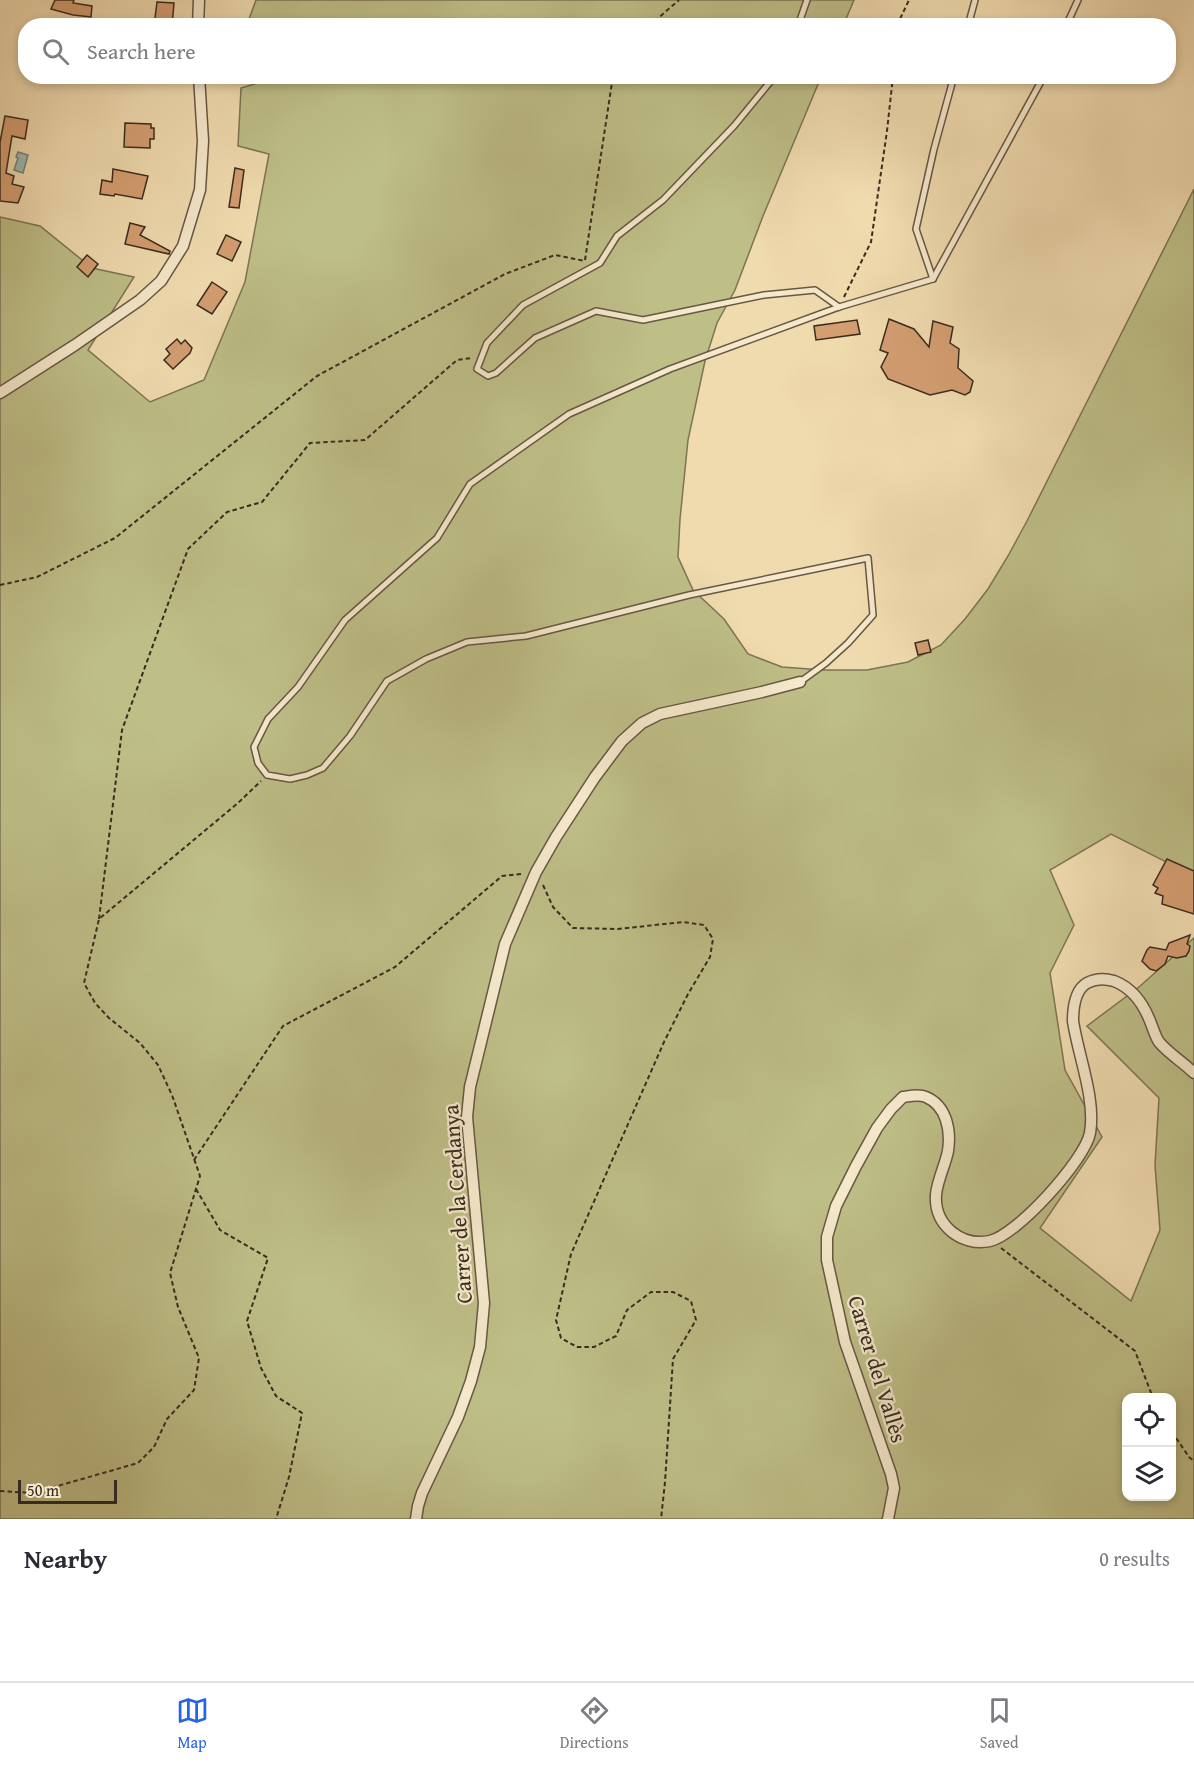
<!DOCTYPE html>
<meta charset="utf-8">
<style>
:root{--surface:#fff;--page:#f7f7f7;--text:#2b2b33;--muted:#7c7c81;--line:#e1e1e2;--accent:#2563eb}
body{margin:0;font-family:"Gentium Book Plus",serif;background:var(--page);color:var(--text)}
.controls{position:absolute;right:18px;bottom:18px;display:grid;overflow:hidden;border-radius:12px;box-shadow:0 3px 9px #0003}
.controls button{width:54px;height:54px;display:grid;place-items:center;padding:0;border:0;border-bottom:2px solid var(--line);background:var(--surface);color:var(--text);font:30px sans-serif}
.scale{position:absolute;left:18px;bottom:15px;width:99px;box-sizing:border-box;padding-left:6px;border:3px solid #392b21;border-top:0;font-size:16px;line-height:21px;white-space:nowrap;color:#392b21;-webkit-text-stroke:4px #f5e8cb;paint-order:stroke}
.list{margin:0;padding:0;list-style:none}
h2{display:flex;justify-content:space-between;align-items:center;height:78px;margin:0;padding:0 24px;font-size:26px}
h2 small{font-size:20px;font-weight:400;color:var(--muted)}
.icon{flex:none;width:33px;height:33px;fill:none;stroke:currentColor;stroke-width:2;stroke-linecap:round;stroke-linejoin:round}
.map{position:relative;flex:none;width:1194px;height:1519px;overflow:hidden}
.search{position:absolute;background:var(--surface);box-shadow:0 3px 9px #0003;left:18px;right:18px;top:18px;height:66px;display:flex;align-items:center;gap:15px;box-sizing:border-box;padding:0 21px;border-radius:24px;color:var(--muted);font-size:22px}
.sheet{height:162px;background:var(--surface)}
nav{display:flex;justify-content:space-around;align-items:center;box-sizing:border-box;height:84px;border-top:2px solid var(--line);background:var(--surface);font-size:16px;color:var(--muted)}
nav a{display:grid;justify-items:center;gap:3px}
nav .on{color:var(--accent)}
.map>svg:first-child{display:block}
.green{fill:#bebe87;stroke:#7c7454;stroke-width:1.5;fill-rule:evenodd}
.water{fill:#9bb9b2;stroke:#748078;stroke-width:1.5}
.building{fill:#d49e71;stroke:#392b21;stroke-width:1.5}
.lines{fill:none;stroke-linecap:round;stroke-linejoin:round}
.service-casing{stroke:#675744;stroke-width:8}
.minor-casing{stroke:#675744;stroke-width:13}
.path{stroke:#392b21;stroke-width:2;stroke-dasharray:4.5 3;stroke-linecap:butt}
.service{stroke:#f5e8cb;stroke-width:5}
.minor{stroke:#f5e8cb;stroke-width:10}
.labels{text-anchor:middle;stroke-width:4.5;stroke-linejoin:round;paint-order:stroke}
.street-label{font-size:22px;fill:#392b21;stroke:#f5e8cb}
</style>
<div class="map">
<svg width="1194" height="1519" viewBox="0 0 1194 1519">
<rect width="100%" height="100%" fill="#f0dbaf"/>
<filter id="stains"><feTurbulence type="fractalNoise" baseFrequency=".00333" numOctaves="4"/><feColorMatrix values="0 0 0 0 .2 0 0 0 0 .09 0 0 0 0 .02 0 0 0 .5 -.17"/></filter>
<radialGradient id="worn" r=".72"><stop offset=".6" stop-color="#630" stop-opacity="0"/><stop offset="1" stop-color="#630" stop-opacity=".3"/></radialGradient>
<g class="green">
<polygon points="256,0 854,0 843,26 250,26 249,19"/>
<path d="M260,77h561l-58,139 -28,74 -18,33 -12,38 -17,79 -8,79 -2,38 15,33 31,29 24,35 34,13 41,3h44l41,-8 33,-17 24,-26 23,-30 20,-33 19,-35 167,-332v687l-83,-42 -61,36 24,55 -24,48 15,97 37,67 -62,91 91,73 29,-71 -5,-65 4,-67 -72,-72 52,-39 55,-49v581h-1194v-1302l40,9 52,42 42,9 -46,73 62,52 54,-22 41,-98 24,-128 -31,-8 3,-58 20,-6zM1126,1398h46v98h-46z"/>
</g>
<polygon class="water" points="18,152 28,155 23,173 14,170 18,158 16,157"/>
<g class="building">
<polygon points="55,0 74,0 73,3 92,6 91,17 73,15 51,9"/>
<polygon points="157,2 174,3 172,26 154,26"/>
<polygon points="5,116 28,120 25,139 12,136 6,173 14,176 12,184 24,187 18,203 0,201 0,142"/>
<polygon points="125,123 151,124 151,128 154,128 154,139 150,139 150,148 124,147"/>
<polygon points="235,168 244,170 239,208 229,207"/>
<polygon points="113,169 148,176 142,199 115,194 114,196 100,194 102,180 112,182"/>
<polygon points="130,223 145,227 140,235 170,251 169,254 125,244"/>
<polygon points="226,235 241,242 232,261 217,254"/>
<polygon points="87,255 98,264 88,277 77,267"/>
<polygon points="212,282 227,292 212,314 197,305"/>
<polygon points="889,319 914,329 929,347 933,321 953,327 950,343 959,349 958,368 973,381 970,392 965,395 952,390 930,395 888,379 881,367 888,353 880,350"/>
<polygon points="857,320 860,334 816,340 814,326"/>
<polygon points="177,339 181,344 185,340 192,348 190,353 173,369 164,360 170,354 166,349"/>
<polygon points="928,640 931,652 918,655 915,643"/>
<polygon points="1167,859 1194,871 1194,914 1162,904 1163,896 1155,893 1158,888 1153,885"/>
<polygon points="1190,935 1187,944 1190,946 1189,951 1186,956 1177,958 1168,956 1165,964 1156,971 1150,969 1142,961 1147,950 1150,947 1166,950 1169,943"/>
</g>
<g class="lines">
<defs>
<g id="service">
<polyline points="798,26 807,0"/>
<polyline points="968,26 975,0"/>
<polyline points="1066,26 1078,0"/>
<polyline points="775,76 734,126 663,200 617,236 600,263 523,305 487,343 477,369 488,376 496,373 535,338 596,311 643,320 764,295 815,290 839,307"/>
<polyline points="933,279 916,229 934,149 954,76"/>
<polyline points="800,682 826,663 848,643 873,615 868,558 689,595 526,636 467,642 426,659 387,681 350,736 323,768 307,775 290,779 267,775 258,763 254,747 268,719 298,687 345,620 437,538 470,484 569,414 670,369 839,307 933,279 1044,76"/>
</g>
<g id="minor">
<polyline points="198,26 199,0"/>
<polyline points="0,393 75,345 140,300 161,281 183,246 200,190 203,141 199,76"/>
<polyline points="416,1519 418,1506 422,1493 458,1417 471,1381 480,1347 484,1303 467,1117 470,1087 505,944 536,872 556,837 595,777 622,741 642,723 660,714 762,692 800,682"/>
<path d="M888,1519l6,-31 -3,-14 -46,-132 -18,-82v-23l9,-31 20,-40 21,-38 14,-19 12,-12c7,-1 16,-3 23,0 21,9 25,34 22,54 -3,15 -11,30 -12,44 -1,15 5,28 16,37 10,8 24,12 38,9 27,-6 95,-81 100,-108 6,-34 -12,-78 -17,-112 0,-13 2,-31 14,-38 9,-5 17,-5 27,-2 18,7 29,22 36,40 3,7 5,15 9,21 10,12 24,20 35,31"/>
</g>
</defs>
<use href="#service" class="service-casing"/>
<use href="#minor" class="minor-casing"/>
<g class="path">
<polyline points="649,26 679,0"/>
<polyline points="899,26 900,19 909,0"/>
<polyline points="585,260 613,76"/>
<polyline points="844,297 871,242 887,131 893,76"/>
<polyline points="0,585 37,577 115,538 317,376 505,274 555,255 585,261"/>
<polyline points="543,885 553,907 573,928 618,929 683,922 704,925 713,939 710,957 688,994 664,1042 571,1254 556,1320 561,1338 577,1347 594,1347 616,1336 627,1310 651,1292 673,1292 691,1301 696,1320 673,1359 665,1482 661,1519"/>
<polyline points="99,919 122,730 188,549 227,512 262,502 310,443 365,440 457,360 472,358"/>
<polyline points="194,1160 283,1026 395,967 502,876 521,874"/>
<polyline points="196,1189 220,1230 268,1258 247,1321 261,1368 276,1396 302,1413 289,1477 276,1519"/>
<polyline points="1001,1248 1135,1351 1153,1398"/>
<polyline points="1172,1432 1189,1457 1194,1461"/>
<polyline points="0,1491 33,1493 138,1463 154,1447 167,1419 194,1390 199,1358 178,1307 170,1273 200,1176 172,1095 158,1065 140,1043 109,1018 95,1003 84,983 99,919 238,803 261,781"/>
</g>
<use href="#service" class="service"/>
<use href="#minor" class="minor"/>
</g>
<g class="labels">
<g class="street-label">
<text transform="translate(457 1204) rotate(-94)" y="8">Carrer de la Cerdanya</text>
<text transform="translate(878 1369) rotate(73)" y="8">Carrer del Vallès</text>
</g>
</g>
<rect width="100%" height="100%" filter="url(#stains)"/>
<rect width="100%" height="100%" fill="url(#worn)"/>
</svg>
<div class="controls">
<button><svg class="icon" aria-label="locate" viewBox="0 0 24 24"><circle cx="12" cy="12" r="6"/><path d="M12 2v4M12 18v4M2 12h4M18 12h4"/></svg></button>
<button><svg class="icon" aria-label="layers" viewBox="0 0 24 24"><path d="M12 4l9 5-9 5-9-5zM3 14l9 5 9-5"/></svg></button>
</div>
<div class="scale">50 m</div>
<div class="search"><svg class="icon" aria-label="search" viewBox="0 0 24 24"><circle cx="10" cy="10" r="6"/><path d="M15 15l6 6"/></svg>Search here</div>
</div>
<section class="sheet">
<h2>Nearby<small>0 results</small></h2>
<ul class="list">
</ul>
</section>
<nav>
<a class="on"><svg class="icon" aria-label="map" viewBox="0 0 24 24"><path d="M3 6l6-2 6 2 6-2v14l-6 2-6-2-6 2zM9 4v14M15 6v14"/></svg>Map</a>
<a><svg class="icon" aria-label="directions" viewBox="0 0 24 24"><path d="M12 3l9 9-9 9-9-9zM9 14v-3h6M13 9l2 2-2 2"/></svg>Directions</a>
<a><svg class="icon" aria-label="saved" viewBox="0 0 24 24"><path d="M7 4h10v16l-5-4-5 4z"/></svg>Saved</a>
</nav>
